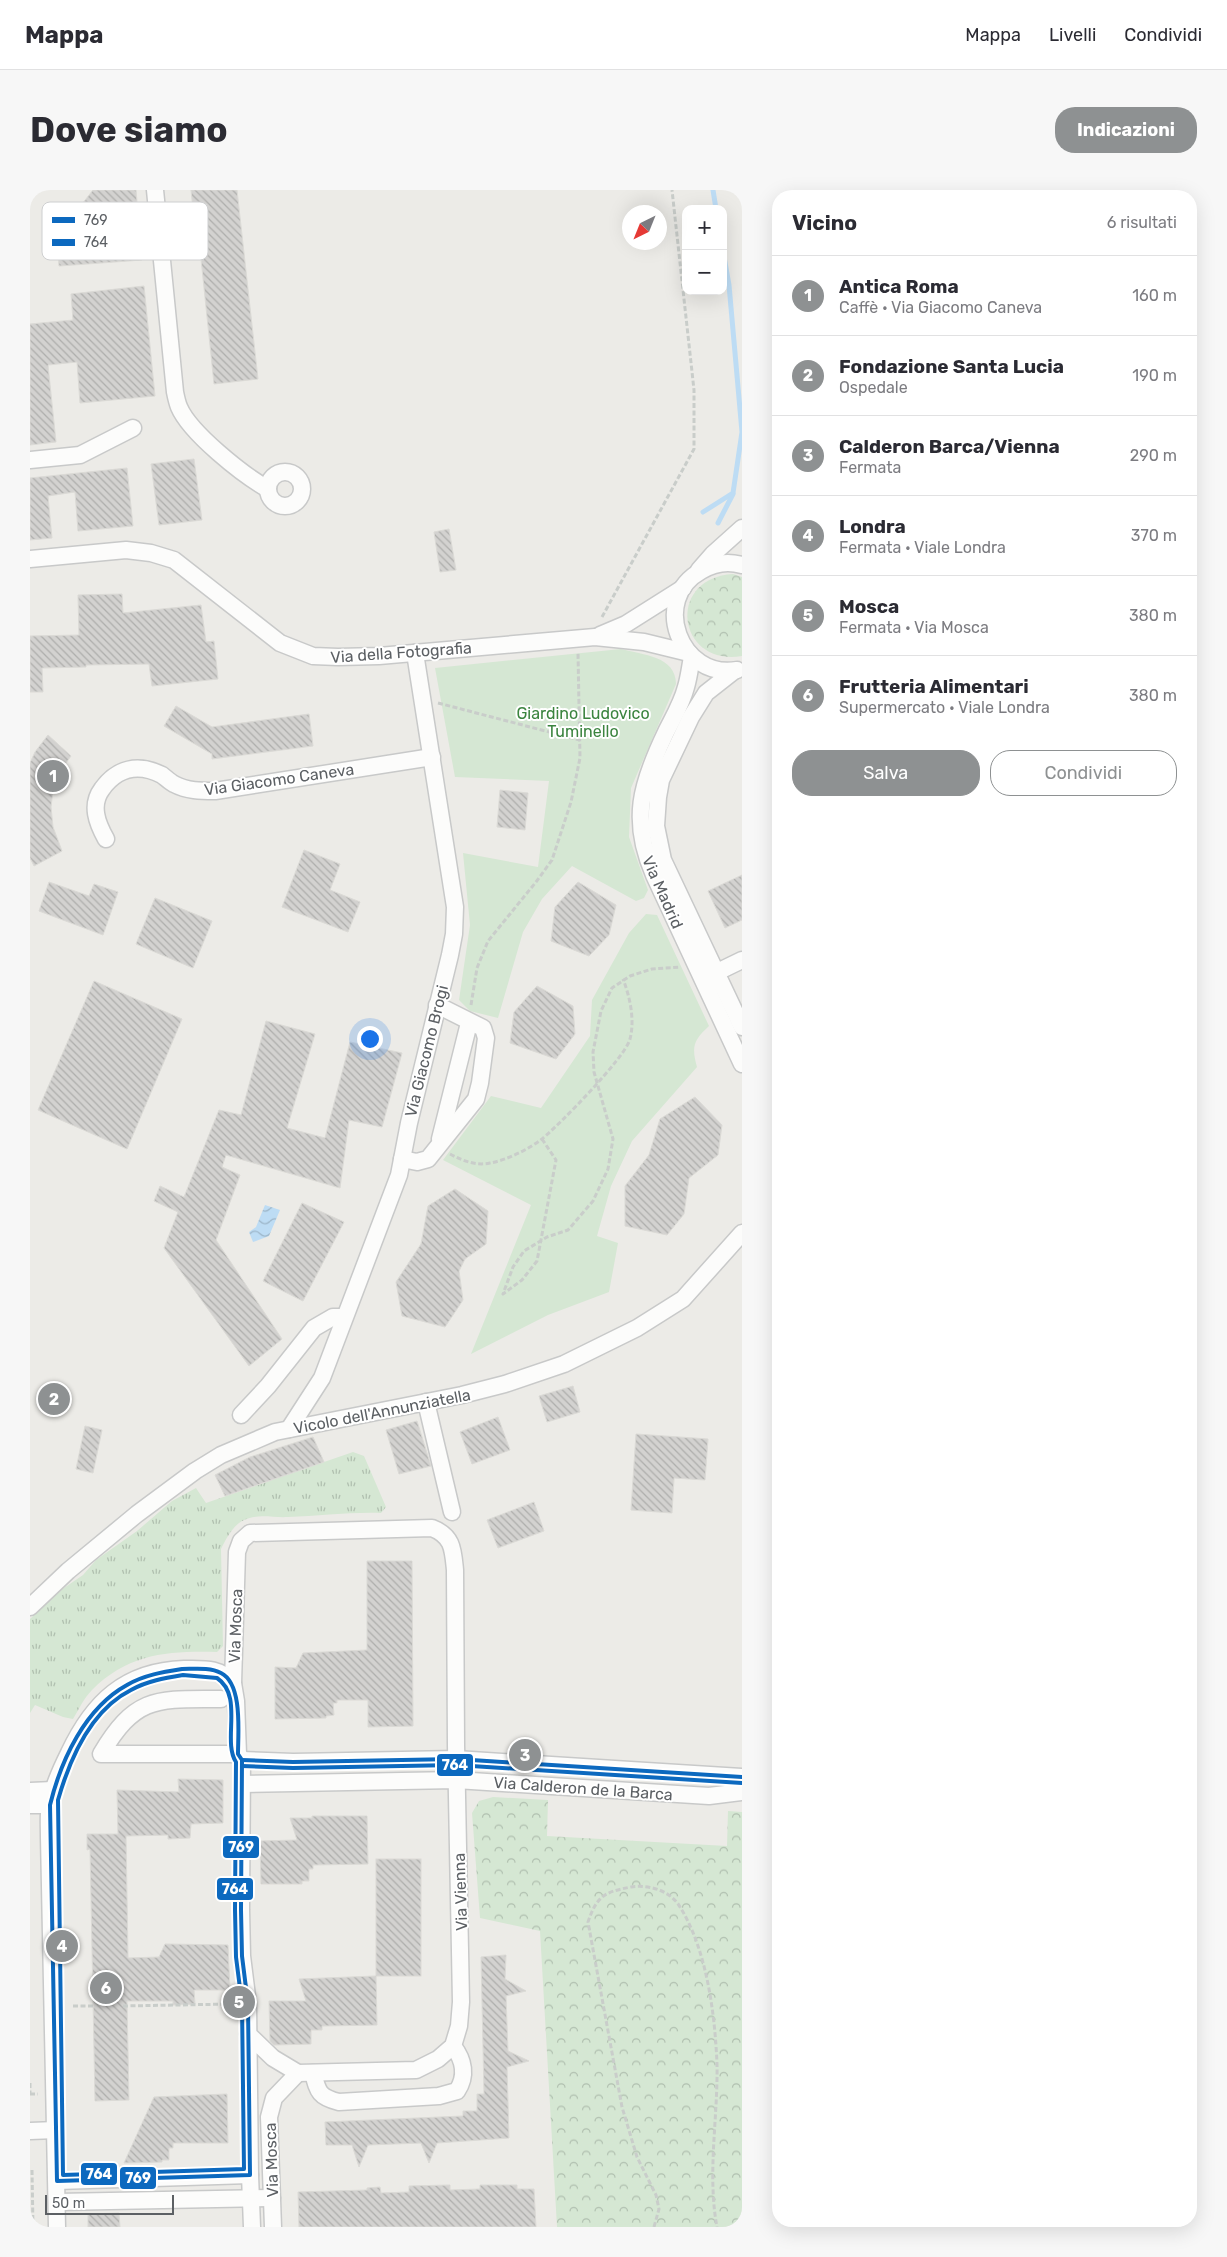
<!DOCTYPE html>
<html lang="it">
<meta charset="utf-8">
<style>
:root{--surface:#fff;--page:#f7f7f7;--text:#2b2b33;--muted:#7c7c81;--line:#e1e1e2;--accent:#8e9192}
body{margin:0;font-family:Rubik,sans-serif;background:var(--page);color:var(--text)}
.controls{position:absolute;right:15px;top:15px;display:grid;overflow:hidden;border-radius:10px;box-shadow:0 5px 20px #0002}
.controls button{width:45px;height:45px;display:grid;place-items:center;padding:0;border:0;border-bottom:1px solid var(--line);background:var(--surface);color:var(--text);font:25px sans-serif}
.compass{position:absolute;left:592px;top:15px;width:45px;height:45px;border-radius:50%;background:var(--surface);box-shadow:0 5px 20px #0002;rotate:223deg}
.scale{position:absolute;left:15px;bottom:12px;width:129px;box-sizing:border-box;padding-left:5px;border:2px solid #5c6064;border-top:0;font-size:14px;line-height:18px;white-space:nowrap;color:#5c6064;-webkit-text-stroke:4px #fff;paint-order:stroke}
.you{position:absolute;left:339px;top:848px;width:18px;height:18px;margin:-12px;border:4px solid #fff;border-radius:50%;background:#1a73e8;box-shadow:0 0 0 8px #1a73e833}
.badge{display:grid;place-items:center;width:32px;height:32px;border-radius:50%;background:var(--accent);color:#fff;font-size:16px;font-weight:700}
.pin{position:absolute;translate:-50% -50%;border:2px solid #fff;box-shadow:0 1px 5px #0006}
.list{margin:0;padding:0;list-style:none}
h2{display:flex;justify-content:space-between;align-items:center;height:65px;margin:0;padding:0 20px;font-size:21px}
h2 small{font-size:16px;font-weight:400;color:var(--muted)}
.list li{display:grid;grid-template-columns:32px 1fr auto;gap:15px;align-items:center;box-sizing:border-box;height:80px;padding:0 20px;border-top:1px solid var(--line)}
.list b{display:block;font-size:19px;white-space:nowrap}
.list p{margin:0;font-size:16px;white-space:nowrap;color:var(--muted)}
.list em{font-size:16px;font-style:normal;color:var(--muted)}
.actions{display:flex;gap:10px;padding:15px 20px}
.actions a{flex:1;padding:11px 0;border:1px solid var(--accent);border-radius:20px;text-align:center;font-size:18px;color:var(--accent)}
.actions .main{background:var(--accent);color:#fff}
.map{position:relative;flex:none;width:712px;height:2037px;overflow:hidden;border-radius:20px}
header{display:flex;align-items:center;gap:30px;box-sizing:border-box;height:70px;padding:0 25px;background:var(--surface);border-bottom:1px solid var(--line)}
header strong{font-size:24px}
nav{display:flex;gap:28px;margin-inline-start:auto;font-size:18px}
.intro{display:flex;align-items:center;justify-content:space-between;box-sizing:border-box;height:120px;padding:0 30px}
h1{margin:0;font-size:35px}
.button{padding:12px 22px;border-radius:20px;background:var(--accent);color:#fff;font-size:18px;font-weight:700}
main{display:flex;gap:30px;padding:0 30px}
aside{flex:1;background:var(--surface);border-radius:20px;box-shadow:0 5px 20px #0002}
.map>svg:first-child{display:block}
.grass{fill:url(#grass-tufts)}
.park{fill:url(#park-crowns)}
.garden{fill:#d5e7d3}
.water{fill:url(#water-waves)}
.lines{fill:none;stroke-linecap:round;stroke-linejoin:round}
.stream{stroke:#bddcf4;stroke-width:5}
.building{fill:url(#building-back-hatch);stroke:#dbdad6}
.minor-casing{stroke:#c8c9c9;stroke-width:19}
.path{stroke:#c9cdca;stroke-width:3;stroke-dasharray:5 2.5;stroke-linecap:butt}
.minor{stroke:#fcfcfb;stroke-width:16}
.bus-1-casing{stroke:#fff;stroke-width:8}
.bus-2-casing{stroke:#fff;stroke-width:8}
.bus-1{stroke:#0c69bf;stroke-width:4}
.bus-2{stroke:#0c69bf;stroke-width:4}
.labels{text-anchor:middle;stroke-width:4;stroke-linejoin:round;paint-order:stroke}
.street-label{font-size:16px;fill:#5c6064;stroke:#fff}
.park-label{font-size:16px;fill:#3b843f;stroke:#fff}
.key{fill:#fff;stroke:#cecfd0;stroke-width:1}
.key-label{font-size:14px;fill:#5c6064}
.line-badge{stroke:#fff;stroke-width:2}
.badge-label{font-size:14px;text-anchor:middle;font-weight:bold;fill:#fff}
</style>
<header>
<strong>Mappa</strong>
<nav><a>Mappa</a><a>Livelli</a><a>Condividi</a></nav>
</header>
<div class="intro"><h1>Dove siamo</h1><a class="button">Indicazioni</a></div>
<main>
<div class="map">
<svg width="712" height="2037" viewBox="0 0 712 2037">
<defs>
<pattern id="grass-tufts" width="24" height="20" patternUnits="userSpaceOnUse" patternTransform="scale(1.25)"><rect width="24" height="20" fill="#d5e7d3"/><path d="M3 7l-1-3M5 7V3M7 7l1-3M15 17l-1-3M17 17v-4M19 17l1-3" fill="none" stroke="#b0bfaf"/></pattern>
<pattern id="park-crowns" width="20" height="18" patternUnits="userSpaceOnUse" patternTransform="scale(1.25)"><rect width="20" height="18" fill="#d5e7d3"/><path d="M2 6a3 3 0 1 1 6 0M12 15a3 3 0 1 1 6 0" fill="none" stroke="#b0bfaf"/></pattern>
<pattern id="water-waves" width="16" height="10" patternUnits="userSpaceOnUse" patternTransform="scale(1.25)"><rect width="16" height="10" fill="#bddcf4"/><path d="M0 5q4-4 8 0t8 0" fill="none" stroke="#9db6c9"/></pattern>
<pattern id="building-back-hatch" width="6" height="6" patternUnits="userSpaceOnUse" patternTransform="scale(1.25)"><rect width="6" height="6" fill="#d3d2d0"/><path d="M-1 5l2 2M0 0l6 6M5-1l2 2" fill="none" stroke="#aeaeac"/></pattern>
</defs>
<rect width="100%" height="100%" fill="#ecebe7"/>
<path class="grass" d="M323,1262l11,4 22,51 -5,6c-31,-1 -62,3 -93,4 -16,1 -32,-4 -46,4 -10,6 -16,18 -21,28l2,97 -6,6c-48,-1 -88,1 -125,38 -8,8 -13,19 -19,29l-10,-2 -28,-12 -5,8v-94l28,-27 25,-17 13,-15 41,-29 35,-30 24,-13 10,15z"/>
<g class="park">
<path d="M703,384l9,3v79c-65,11 -77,-78 -9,-82z"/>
<polygon points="463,1607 518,1610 517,1646 697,1656 698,1621 712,1622 712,2037 527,2037 510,1741 450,1728 442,1623 449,1611"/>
</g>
<g class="garden">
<path d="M591,459c22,6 55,7 55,35l-45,104 -2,49 19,53 -4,8 -8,3 -64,-35 -30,33 -19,33 -25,86 -28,-7 -11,-11 11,-75 -7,-72 75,14 11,-86 -94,-4 -20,-109z"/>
<path d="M616,724l11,1 52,111c-15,14 -18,20 -12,41l-65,74 -21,45 -14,50 21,7 -9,49 -61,23 -77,39 60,-149 -88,-45 48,-64 50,12 49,-72 2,-36 37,-67z"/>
</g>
<polygon class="water" points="235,1015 250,1020 239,1046 223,1052 219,1042 226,1037"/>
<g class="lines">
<g class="stream">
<polyline points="683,0 686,19"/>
<polyline points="673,322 703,303 712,242 699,95 693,61"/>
<polyline points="688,333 703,304"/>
</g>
</g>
<g class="building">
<polygon points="63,0 106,0 112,70 29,76 27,46"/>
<polygon points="161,0 207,0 228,189 184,194 168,40 165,40"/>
<polygon points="114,96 125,206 50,213 47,172 18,175 26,252 0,255 0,134 43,130 41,104"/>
<polygon points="164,269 172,330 129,335 121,274"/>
<polygon points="97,278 103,336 48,341 45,302 18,306 22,348 0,350 0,288"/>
<polygon points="419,339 426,380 410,382 404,342"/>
<polygon points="92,404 93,423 171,415 176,452 184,451 188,489 122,496 119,474 56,475 56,477 12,478 13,502 0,502 0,446 49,445 48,405"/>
<polygon points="146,516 182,537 279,524 283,556 182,569 182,564 134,536"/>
<polygon points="18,545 41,566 33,577 23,600 21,617 23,637 32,661 4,676 0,668 0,573 5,562"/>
<polygon points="470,600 498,603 495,640 467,637"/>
<polygon points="274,660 310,674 300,700 330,712 318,742 252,717"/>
<polygon points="712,685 712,730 695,738 678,701"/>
<polygon points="19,692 59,706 64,694 88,702 73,745 9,721"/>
<polygon points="548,692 586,715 579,745 559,766 521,751 525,717"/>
<polygon points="125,708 182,731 163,778 106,754"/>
<polygon points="64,791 152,829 97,959 8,920"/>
<polygon points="507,796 543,816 545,844 526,869 480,853 484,822"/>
<polygon points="236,831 285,844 257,938 295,948 320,852 372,863 352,937 319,930 310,998 196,965 192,977 210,985 186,1050 252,1149 219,1176 134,1058 148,1022 124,1011 130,996 154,1007 189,920 211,925"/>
<polygon points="665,907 692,935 688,965 659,988 654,1024 637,1045 595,1036 595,996 619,965 630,929"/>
<polygon points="425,999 458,1021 456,1054 435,1069 429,1081 433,1110 415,1137 372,1126 366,1092 391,1054 398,1016"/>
<polygon points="272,1013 314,1032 273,1111 233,1091"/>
<polygon points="543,1196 550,1222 517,1232 509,1206"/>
<polygon points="468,1227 480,1260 442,1274 430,1242"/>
<polygon points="387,1231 401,1276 369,1284 356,1240"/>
<polygon points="55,1236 72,1240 63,1283 46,1279"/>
<polygon points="606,1244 678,1249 675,1290 644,1288 642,1323 601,1320"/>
<polygon points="283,1247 294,1272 195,1306 185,1285 220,1267"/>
<polygon points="504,1312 514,1341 468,1358 457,1330"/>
<polygon points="337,1371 382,1371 383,1536 338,1537 338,1510 307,1510 307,1513 303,1513 304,1525 296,1526 296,1528 245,1529 245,1477 266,1478 273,1463 337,1460"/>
<polygon points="148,1589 193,1590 193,1633 161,1634 160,1648 138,1649 138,1645 96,1646 98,1768 129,1767 135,1754 198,1755 200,1800 164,1800 165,1814 143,1815 143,1811 97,1811 99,1910 65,1911 60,1659 57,1660 57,1644 88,1644 87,1600 149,1602"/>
<polygon points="282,1626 337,1626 338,1674 283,1675 283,1679 279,1679 279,1691 272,1691 272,1694 231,1694 230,1651 267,1650 260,1628 282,1628"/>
<rect x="346" y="1669" width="45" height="117"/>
<polygon points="476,1765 475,1789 496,1801 476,1806 478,1861 499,1871 477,1877 479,1948 407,1953 399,1973 391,1953 338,1955 329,1977 322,1955 296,1955 295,1932 433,1926 433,1921 447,1921 447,1904 454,1904 451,1767"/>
<polygon points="346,1786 347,1835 292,1836 292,1840 281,1840 281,1854 244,1855 240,1851 239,1811 276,1811 269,1789"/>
<polygon points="197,1904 198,1953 143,1953 143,1958 139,1958 139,1970 132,1970 132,1972 94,1973 124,1907"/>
<polygon points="420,1995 420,2000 450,1999 450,1995 487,1995 487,1999 504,1999 506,2037 269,2037 268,2002 337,2000 337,1998 350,1997 351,2003 379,2002 379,1996"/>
<polygon points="89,2023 90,2037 58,2037 58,2024"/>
</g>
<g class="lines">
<defs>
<g id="minor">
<path d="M125,0l20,202c1,5 2,10 4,15 11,26 64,68 89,82"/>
<polyline points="0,270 50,265 103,238"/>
<circle cx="255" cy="299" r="17"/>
<polyline points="0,369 96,360 121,363 144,370 250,453 283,466 308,467 349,466 565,447 614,452 659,463"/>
<polyline points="669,380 683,364 712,338"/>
<polyline points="570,445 596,434 653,398"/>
<path d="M662,467c-2,10 -3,20 -6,30 -4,16 -13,31 -20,45 -25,52 -36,88 -12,143l88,189"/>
<path d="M707,480c-57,10 -87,-71 -36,-99 13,-8 27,-10 41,-6"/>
<polyline points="704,481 676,503 661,527 631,590 628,607 626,636 633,670 712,837"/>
<path d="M76,649c-9,-16 -16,-34 -4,-50 15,-21 36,-26 60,-14 4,3 8,7 12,9 13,7 27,7 41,7l217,-34"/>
<polyline points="677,787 712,770"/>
<polyline points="410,949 439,833"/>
<polyline points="372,969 387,972 398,969 446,909 450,893 456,848 453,838 407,815"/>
<polyline points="396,1212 422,1322"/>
<polyline points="211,1225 238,1196 284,1138 303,1127 314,1127"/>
<polyline points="259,1239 292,1188 369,985 379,933 420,765 424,744 425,717 385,463"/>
<polyline points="0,1417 38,1381 107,1324 165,1281 191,1265 245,1242 432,1205 475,1194 534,1174 607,1138 653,1109 712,1043"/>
<path d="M191,1509c-64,0 -85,-4 -120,55h137"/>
<polyline points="212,1570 263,1572 426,1569 712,1587"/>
<polyline points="213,1594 426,1590 679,1606 712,1602"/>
<polyline points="0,1601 23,1600"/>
<polyline points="0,1615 20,1615"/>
<path d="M218,1844l25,24 25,15 118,-3 22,-11 15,-13 6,-20 2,-24 -5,-257 -1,-175c-2,-20 -2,-34 -23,-42l-182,5 -9,8 -4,11 -4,131 3,18 2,53 4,6 -1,150 1,46 6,48 2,171 2,52"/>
<path d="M283,1883c5,19 6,24 26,29l100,-6 18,-5c10,-15 7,-31 -4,-45"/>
<polyline points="0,1941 26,1940"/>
<polyline points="27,1991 220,1985"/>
<polyline points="27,2012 242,2008"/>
<path d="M27,2037l-8,-390c0,-11 -1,-23 1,-34 3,-17 11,-34 19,-50 24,-51 56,-82 115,-84 19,0 36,-2 49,14"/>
<polyline points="243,2037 239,1927 244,1908 268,1883"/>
</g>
</defs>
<use href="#minor" class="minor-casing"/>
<g class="path">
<polyline points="572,427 664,259 664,200 642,0"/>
<polyline points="408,513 550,550"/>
<polyline points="441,815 447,778 458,751 506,692 522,670 541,612 550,568 548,463"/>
<polyline points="512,949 526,970 507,1071 492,1090 473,1104 483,1077 494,1061 517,1047 538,1040 563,1011 578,979 583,949 564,882 563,862 571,821 582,798 600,786 622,779 650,777"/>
<path d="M420,964c13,7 26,12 40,9 17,-3 39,-14 52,-24 17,-14 83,-81 88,-100 5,-19 0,-42 -7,-60"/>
<polyline points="43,1816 63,1816"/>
<polyline points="93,1816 202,1814"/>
<polyline points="0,1893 0,1904"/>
<polyline points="0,1904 8,1904"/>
<polyline points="2,1980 3,2037"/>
<path d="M624,2037l5,-18 -3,-14 -19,-38 -15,-50 -34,-185c9,-26 16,-30 43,-35 18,-3 40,4 49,20 27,43 35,108 37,157 1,54 -10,110 0,163"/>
</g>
<use href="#minor" class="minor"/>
<defs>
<g id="bus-1">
<path d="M152,1479c12,0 28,-2 39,4 22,11 17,60 17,81l4,6 -1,150 1,46 6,48 2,171 -193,6 -7,-376c11,-45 35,-97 77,-120 17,-10 36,-13 55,-16z"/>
<polyline points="212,1570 263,1572 426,1569 712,1587"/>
</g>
<g id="bus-2">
<path d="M153,1485l34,3c27,18 5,63 19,84l-1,148 1,47 6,47 2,165 -181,6 -5,-375c12,-42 33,-90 73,-110 16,-9 34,-12 52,-15z"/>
<polyline points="212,1576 263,1578 426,1575 712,1593"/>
</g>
</defs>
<use href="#bus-1" class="bus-1-casing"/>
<use href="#bus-2" class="bus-2-casing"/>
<use href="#bus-1" class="bus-1"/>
<use href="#bus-2" class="bus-2"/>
</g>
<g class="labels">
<g class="street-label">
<text transform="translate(371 462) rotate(-4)" y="6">Via della Fotografia</text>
<text transform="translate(249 589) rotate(-8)" y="6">Via Giacomo Caneva</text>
<text transform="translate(633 702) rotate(66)" y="6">Via Madrid</text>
<text transform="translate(396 861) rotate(-76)" y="6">Via Giacomo Brogi</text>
<text transform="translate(352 1221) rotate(-11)" y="6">Vicolo dell'Annunziatella</text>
<text transform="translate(205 1436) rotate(-88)" y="6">Via Mosca</text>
<text transform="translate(553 1598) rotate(4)" y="6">Via Calderon de la Barca</text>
<text transform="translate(430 1702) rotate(-92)" y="6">Via Vienna</text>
<text transform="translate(241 1970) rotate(-92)" y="6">Via Mosca</text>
</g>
<g class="park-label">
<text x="553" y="529">Giardino Ludovico<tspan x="553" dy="18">Tuminello</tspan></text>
</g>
</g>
<rect x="12" y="12" width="166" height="58" rx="8" class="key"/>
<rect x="22" y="27" width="23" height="6" fill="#0c69bf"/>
<rect x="22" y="49" width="23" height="7" fill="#0c69bf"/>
<g class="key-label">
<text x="54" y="35">769</text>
<text x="54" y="57">764</text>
</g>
<g class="line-badge">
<rect x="406" y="1563" width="38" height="24" rx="5" fill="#0c69bf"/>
<rect x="192" y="1645" width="38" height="24" rx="5" fill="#0c69bf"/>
<rect x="186" y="1687" width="38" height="24" rx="5" fill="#0c69bf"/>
<rect x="50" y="1972" width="38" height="24" rx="5" fill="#0c69bf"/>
<rect x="89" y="1976" width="38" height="24" rx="5" fill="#0c69bf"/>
</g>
<g class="badge-label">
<text x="425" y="1580">764</text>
<text x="211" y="1662">769</text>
<text x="205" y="1704">764</text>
<text x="69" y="1989">764</text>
<text x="108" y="1993">769</text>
</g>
</svg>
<div class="controls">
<button>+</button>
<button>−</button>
</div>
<svg class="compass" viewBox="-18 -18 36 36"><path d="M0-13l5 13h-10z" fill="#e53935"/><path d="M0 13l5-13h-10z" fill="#7c7c81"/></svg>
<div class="scale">50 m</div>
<div class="you"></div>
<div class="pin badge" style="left:23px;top:586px">1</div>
<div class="pin badge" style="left:24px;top:1209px">2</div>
<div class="pin badge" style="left:495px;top:1565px">3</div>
<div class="pin badge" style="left:32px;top:1756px">4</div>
<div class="pin badge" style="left:209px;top:1812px">5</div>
<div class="pin badge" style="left:76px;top:1798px">6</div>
</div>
<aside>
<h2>Vicino<small>6 risultati</small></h2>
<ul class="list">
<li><span class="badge">1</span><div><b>Antica Roma</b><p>Caffè · Via Giacomo Caneva</p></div><em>160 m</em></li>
<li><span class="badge">2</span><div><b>Fondazione Santa Lucia</b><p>Ospedale</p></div><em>190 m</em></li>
<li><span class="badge">3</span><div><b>Calderon Barca/Vienna</b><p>Fermata</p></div><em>290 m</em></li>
<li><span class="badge">4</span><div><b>Londra</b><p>Fermata · Viale Londra</p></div><em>370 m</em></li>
<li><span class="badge">5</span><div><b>Mosca</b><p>Fermata · Via Mosca</p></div><em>380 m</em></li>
<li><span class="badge">6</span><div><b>Frutteria Alimentari</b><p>Supermercato · Viale Londra</p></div><em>380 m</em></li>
</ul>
<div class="actions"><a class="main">Salva</a><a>Condividi</a></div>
</aside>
</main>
